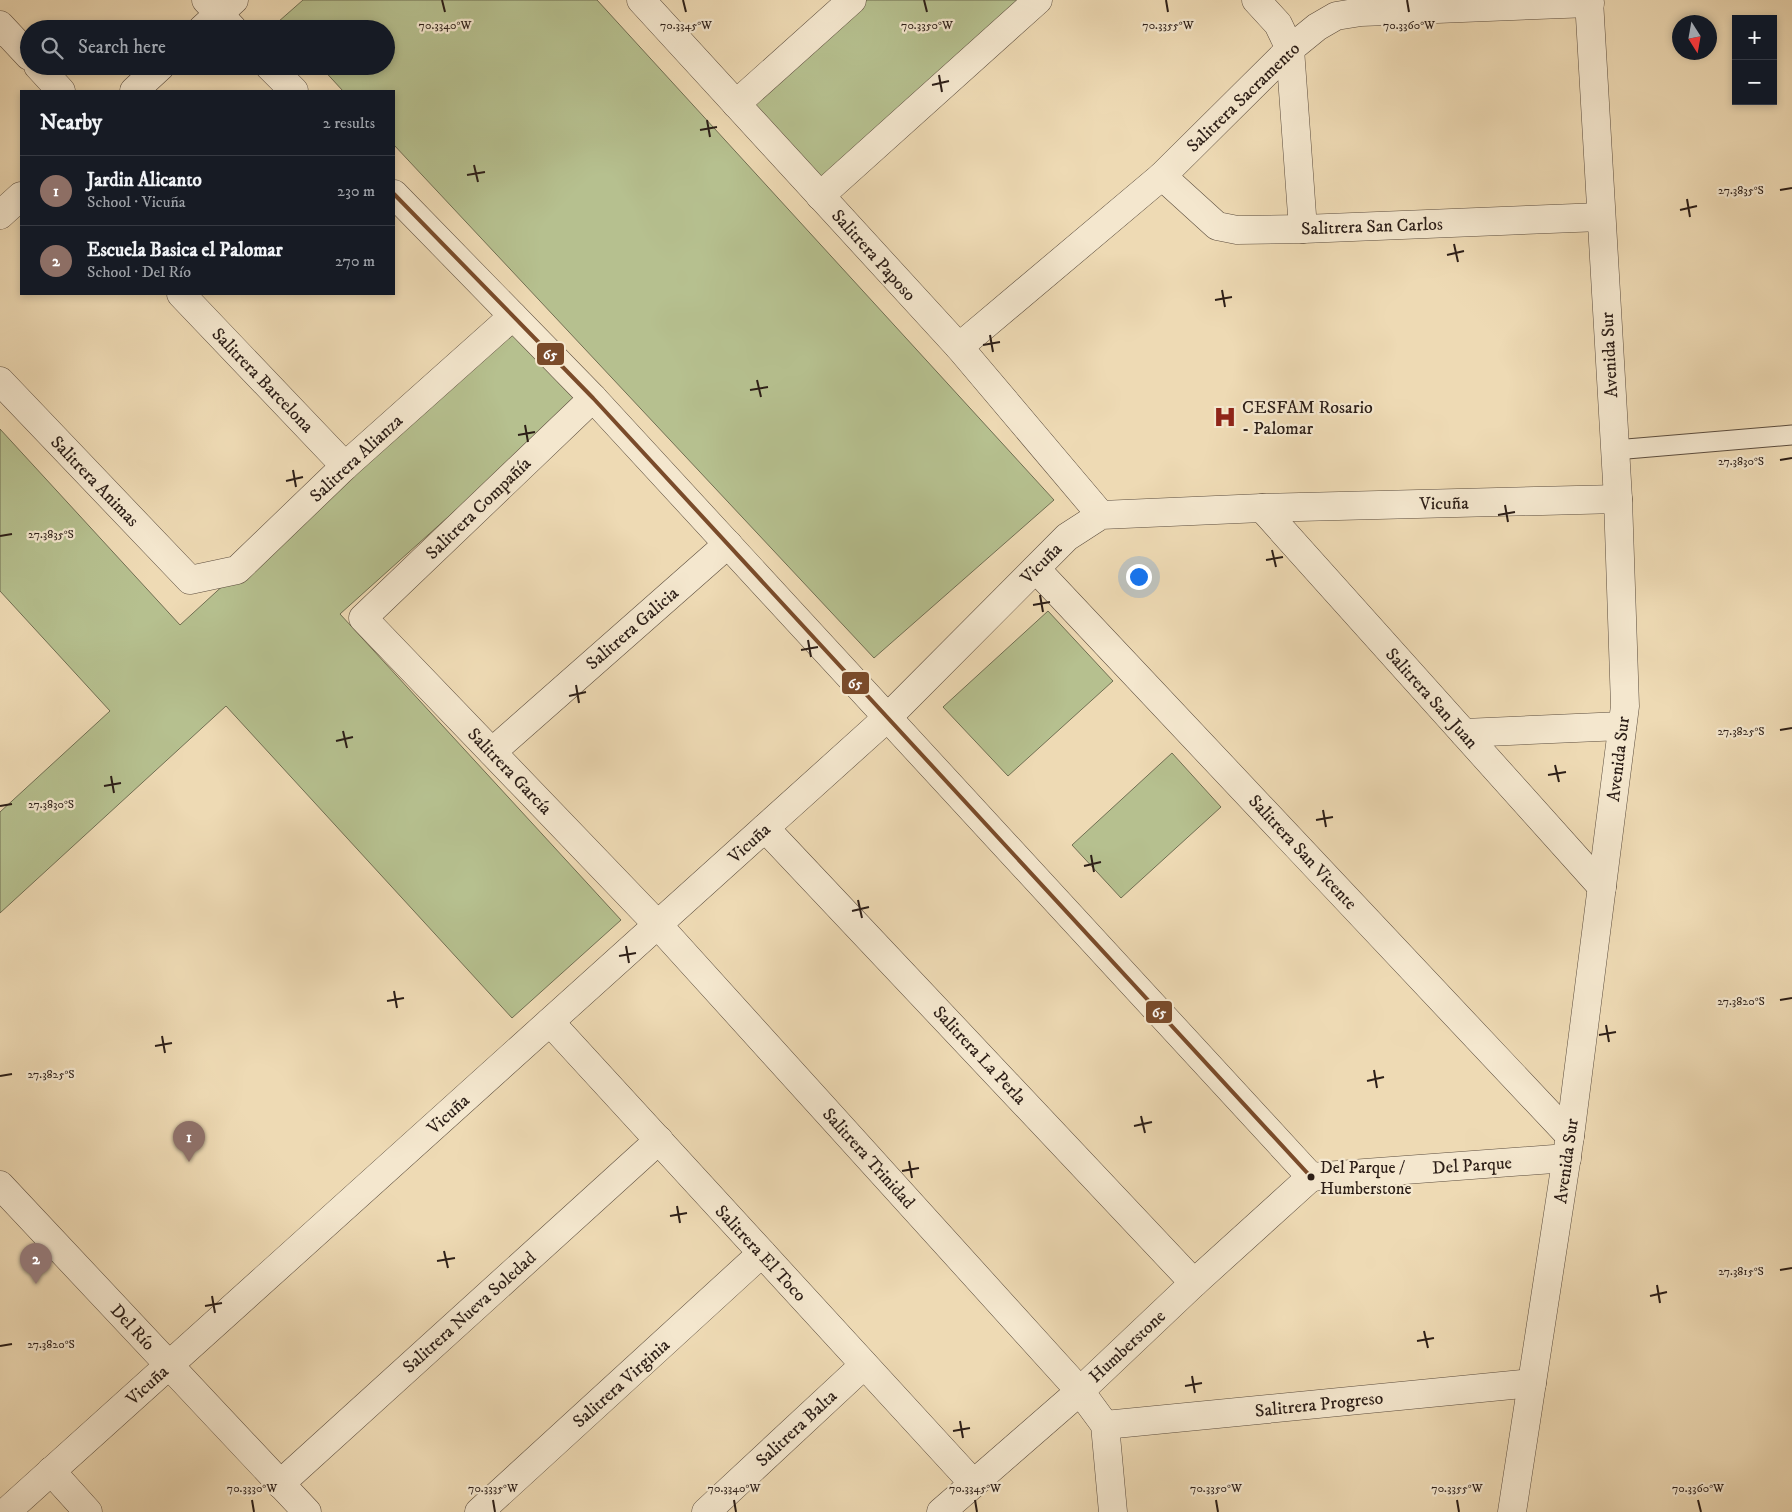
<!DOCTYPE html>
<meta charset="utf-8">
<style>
:root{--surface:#171b24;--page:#20242c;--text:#f1f3f6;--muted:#9ea1a6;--line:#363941;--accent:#c59692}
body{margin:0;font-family:"IM FELL DW Pica",serif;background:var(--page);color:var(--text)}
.controls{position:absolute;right:15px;top:15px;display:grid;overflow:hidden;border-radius:0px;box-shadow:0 2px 8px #0003}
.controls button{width:45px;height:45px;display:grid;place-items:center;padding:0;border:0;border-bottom:1px solid var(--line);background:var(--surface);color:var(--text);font:25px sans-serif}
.compass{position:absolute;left:1672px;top:15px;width:45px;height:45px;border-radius:50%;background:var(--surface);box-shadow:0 2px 8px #0003;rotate:169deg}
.you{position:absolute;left:1138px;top:576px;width:18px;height:18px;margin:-12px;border:4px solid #fff;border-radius:50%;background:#1a73e8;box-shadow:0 0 0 8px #1a73e833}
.badge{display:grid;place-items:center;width:32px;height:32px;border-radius:50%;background:var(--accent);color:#fff;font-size:16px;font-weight:700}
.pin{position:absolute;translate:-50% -41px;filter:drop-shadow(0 1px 2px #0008)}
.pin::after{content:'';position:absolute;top:26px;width:18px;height:15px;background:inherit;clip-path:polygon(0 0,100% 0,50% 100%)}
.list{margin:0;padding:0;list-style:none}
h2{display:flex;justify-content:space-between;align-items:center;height:65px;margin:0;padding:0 20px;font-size:21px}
h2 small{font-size:16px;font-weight:400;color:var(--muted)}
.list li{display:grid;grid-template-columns:32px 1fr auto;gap:15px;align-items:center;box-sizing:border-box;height:70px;padding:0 20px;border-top:1px solid var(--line)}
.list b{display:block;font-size:19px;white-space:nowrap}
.list p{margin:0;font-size:16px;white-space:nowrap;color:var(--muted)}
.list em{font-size:16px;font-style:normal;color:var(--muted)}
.icon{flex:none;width:28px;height:28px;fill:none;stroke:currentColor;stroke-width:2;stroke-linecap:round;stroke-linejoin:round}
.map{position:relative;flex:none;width:1792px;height:1512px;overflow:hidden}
.search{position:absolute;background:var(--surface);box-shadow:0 2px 8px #0003;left:20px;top:20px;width:375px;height:55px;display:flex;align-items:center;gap:12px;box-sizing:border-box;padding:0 18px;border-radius:28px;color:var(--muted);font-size:19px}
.panel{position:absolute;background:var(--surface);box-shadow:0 2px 8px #0003;left:20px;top:90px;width:375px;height:205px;border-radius:0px}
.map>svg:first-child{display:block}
.green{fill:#b6c08f;stroke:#716f53}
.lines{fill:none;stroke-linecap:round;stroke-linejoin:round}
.service-casing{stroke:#5c4d3e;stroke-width:21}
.minor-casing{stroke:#5c4d3e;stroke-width:29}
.tertiary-casing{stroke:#5c4d3e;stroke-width:29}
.service{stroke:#f4e7ce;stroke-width:19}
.minor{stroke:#f4e7ce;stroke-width:28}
.tertiary{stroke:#f4e7ce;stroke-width:28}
.bus-1-casing{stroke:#f4e7ce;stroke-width:8}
.bus-1{stroke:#7a4b2a;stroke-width:4}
.ticks{fill:none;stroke:#2c1e17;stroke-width:2}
.bus-dot{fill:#2c1e17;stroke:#f4e7ce;stroke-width:2}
.labels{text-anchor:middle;stroke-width:4.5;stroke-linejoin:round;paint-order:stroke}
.bus-label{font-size:17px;fill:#2c1e17;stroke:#f4e7ce;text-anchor:start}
.street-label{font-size:18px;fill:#2c1e17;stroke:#f4e7ce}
.poi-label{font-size:18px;fill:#2c1e17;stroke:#f4e7ce;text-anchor:start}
.ticks-label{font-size:12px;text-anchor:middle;fill:#2c1e17;stroke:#f4e7ce;stroke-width:4.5;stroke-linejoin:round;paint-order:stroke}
.line-badge{stroke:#f4e7ce;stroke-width:2}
.badge-label{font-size:14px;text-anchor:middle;font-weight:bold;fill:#fff}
</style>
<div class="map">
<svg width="1792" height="1512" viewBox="0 0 1792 1512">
<rect width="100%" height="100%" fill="#eedab4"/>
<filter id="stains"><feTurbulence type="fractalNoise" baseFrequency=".004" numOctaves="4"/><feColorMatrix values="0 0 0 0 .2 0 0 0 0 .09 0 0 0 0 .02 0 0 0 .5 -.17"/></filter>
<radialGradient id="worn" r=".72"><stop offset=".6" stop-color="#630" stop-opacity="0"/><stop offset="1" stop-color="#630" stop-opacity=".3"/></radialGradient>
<g class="green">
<polygon points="303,0 597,0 1054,500 874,658 394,145 394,91 343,91 320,66 386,66 386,29 285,29 278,22"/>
<polygon points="866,0 1026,0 818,183 750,102"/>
<polygon points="515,318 585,394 340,614 621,920 512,1018 226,706 0,913 0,812 110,711 0,591 0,429 180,625"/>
<polygon points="1048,611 1113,681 1008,776 943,707"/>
<polygon points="1172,753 1221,807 1121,898 1072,845"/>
</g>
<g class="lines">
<defs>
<polyline id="service" points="1615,450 1792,435"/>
<g id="minor">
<polyline points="206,0 233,29"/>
<polyline points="641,0 959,347 1101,515"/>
<polyline points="1256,0 1278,24 1290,49 1303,229"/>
<polyline points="0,25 29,56"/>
<polyline points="38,66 61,91"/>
<polyline points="269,66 294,91"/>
<polyline points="736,104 852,0"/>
<polyline points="1162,176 1217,226 1237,230 1303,229 1601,217"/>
<polyline points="394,194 593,398 1311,1177"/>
<polyline points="820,196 1038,0"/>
<polyline points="181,294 345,466"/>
<polyline points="959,347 1162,176 1290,49 1317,27 1336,16 1361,12 1590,3"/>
<polyline points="0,381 190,580 237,570 345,466 513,316"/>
<polyline points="593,398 363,618 658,925 1080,1391 1105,1425 1113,1512"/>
<polyline points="1262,508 1602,887"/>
<polyline points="1036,569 1570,1136"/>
<polyline points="1464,733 1622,726"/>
<polyline points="492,752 728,544"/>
<polyline points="765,828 1194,1283"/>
<polyline points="550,1022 973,1483"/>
<polyline points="1311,1177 1567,1158"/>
<polyline points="0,1185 307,1512"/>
<polyline points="1105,1425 1532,1383"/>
<polyline points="51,1471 88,1512"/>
<polyline points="280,1484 659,1140"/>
<polyline points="6,1512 888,717 1067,537 1101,515 1262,508 1618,499"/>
<polyline points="479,1512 762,1253"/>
<polyline points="706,1512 864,1365"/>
<polyline points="941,1512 1080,1391 1194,1283 1311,1177"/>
<polyline points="1512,1512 1570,1136 1625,706 1618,499 1589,0"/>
</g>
<g id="tertiary">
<polyline points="202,29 234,0"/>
<polyline points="134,91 161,66"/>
<polyline points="0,215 21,196"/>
</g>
</defs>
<use href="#service" class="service-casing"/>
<use href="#minor" class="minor-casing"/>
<use href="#tertiary" class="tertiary-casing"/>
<use href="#service" class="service"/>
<use href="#minor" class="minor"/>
<use href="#tertiary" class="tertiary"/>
<defs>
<polyline id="bus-1" points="394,194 593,398 1311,1177"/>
</defs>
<use href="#bus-1" class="bus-1-casing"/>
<use href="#bus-1" class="bus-1"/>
</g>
<path class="ticks" d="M442,0l3,12M683,0l3,12M924,0l3,12M1166,0l2,12M1407,0l2,12M939,75l3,17M932,85l17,-4M707,120l3,17M700,130l17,-3M474,165l4,17M467,175l18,-3M1780,190l12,-2M1687,199l3,18M1680,210l17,-4M1454,244l4,18M1447,255l17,-4M1222,290l3,17M1215,300l17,-3M990,335l3,17M983,345l17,-3M757,380l4,17M750,390l18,-3M525,425l3,17M518,435l17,-3M1780,460l12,-2M293,470l3,17M286,481l17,-4M1505,505l3,17M1498,515l17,-3M0,536l12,-2M1272,550l4,17M1266,560l17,-3M1040,595l3,17M1033,605l17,-3M808,640l3,17M801,650l17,-3M576,685l3,18M569,696l17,-4M1780,730l12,-2M343,731l4,17M336,741l17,-4M1555,765l4,17M1548,775l18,-3M111,776l3,17M104,786l17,-3M0,806l12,-2M1323,810l3,17M1316,820l17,-3M1091,855l3,17M1084,866l17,-4M858,900l4,18M852,911l17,-4M626,946l3,17M619,956l17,-3M394,991l3,17M1780,1000l12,-2M387,1001l17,-3M1606,1025l3,17M1599,1035l17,-3M162,1036l3,17M155,1046l17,-3M1374,1070l3,18M0,1076l12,-2M1367,1081l17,-4M1141,1116l4,17M1134,1126l18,-4M909,1161l3,17M902,1171l17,-3M677,1206l3,17M670,1216l17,-3M444,1251l4,17M437,1261l18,-3M1780,1270l12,-2M1657,1285l3,18M212,1296l3,17M1650,1296l17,-4M205,1306l17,-3M1424,1331l4,17M1417,1341l17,-3M0,1346l12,-2M1192,1376l3,17M1185,1386l17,-3M960,1421l3,17M953,1431l17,-3M252,1500l2,12M493,1500l2,12M734,1500l2,12M975,1500l2,12M1216,1500l2,12M1457,1500l2,12M1698,1500l3,12"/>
<defs>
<symbol id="hospital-bare" viewBox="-9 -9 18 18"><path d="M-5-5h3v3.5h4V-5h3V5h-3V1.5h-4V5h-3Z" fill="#8f2418" stroke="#f4e7ce" stroke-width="2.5" paint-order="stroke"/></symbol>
</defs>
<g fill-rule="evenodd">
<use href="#hospital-bare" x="1209" y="401" width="32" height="32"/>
</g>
<circle class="bus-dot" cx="1311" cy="1177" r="4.5"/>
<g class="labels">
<g class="bus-label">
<text x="1320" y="1173">Del Parque /<tspan x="1320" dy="21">Humberstone</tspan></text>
</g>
<g class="street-label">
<text transform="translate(1243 97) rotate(-44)" y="6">Salitrera Sacramento</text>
<text transform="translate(1372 226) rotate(-2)" y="6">Salitrera San Carlos</text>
<text transform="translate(874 255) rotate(48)" y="6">Salitrera Paposo</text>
<text transform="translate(1609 355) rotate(-93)" y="6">Avenida Sur</text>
<text transform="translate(263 380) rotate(46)" y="6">Salitrera Barcelona</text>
<text transform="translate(356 458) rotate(-43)" y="6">Salitrera Alianza</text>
<text transform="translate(95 481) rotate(46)" y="6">Salitrera Animas</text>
<text transform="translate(1444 503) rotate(-1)" y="6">Vicuña</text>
<text transform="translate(478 508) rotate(-44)" y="6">Salitrera Compañía</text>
<text transform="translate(1041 563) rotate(-45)" y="6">Vicuña</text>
<text transform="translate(632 628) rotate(-41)" y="6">Salitrera Galicia</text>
<text transform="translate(1432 698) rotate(48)" y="6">Salitrera San Juan</text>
<text transform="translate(1618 759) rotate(-83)" y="6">Avenida Sur</text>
<text transform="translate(510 771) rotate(46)" y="6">Salitrera García</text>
<text transform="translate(749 843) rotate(-42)" y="6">Vicuña</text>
<text transform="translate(1303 852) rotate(47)" y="6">Salitrera San Vicente</text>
<text transform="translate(980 1055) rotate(47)" y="6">Salitrera La Perla</text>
<text transform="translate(448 1114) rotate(-42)" y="6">Vicuña</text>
<text transform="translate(869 1158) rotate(48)" y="6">Salitrera Trinidad</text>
<text transform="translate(1566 1161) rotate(-82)" y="6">Avenida Sur</text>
<text transform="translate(1472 1165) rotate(-4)" y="6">Del Parque</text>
<text transform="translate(761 1253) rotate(47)" y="6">Salitrera El Toco</text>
<text transform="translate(469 1312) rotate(-42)" y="6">Salitrera Nueva Soledad</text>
<text transform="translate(133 1327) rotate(47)" y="6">Del Río</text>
<text transform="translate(1127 1346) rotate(-43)" y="6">Humberstone</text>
<text transform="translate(621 1383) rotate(-42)" y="6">Salitrera Virginia</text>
<text transform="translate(147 1385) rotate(-42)" y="6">Vicuña</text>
<text transform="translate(1319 1404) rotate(-6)" y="6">Salitrera Progreso</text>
<text transform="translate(796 1428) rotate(-43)" y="6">Salitrera Balta</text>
</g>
<g class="poi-label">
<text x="1242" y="413">CESFAM Rosario<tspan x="1242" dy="21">- Palomar</tspan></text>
</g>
</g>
<g class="ticks-label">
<text x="445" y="29">70.3340°W</text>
<text x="686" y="29">70.3345°W</text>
<text x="927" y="29">70.3350°W</text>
<text x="1168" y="29">70.3355°W</text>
<text x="1409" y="29">70.3360°W</text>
<text x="1741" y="194">27.3835°S</text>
<text x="1741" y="465">27.3830°S</text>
<text x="51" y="538">27.3835°S</text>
<text x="1741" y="735">27.3825°S</text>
<text x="51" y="808">27.3830°S</text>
<text x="1741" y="1005">27.3820°S</text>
<text x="51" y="1078">27.3825°S</text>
<text x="1741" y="1275">27.3815°S</text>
<text x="51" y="1348">27.3820°S</text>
<text x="252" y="1492">70.3330°W</text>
<text x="493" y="1492">70.3335°W</text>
<text x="734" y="1492">70.3340°W</text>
<text x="975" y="1492">70.3345°W</text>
<text x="1216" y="1492">70.3350°W</text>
<text x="1457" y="1492">70.3355°W</text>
<text x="1698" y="1492">70.3360°W</text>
</g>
<g class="line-badge">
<rect x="536" y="342" width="29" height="24" rx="5" fill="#7a4b2a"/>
<rect x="841" y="671" width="29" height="24" rx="5" fill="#7a4b2a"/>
<rect x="1145" y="1000" width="28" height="24" rx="5" fill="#7a4b2a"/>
</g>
<g class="badge-label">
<text x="550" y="359">65</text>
<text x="855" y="688">65</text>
<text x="1159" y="1017">65</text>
</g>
<rect width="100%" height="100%" filter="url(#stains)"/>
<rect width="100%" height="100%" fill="url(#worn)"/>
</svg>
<div class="controls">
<button>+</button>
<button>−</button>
</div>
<svg class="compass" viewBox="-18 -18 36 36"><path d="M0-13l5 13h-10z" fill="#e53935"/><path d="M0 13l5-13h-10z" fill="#9ea1a6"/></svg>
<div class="you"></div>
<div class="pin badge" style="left:189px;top:1162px;background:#8d6e63">1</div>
<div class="pin badge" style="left:36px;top:1284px;background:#8d6e63">2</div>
<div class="search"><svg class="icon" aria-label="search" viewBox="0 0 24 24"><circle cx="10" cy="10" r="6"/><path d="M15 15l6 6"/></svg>Search here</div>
<section class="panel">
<h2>Nearby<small>2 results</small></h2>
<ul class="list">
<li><span class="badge" style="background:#8d6e63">1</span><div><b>Jardin Alicanto</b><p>School · Vicuña</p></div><em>230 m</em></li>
<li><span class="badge" style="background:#8d6e63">2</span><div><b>Escuela Basica el Palomar</b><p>School · Del Río</p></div><em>270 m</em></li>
</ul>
</section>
</div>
